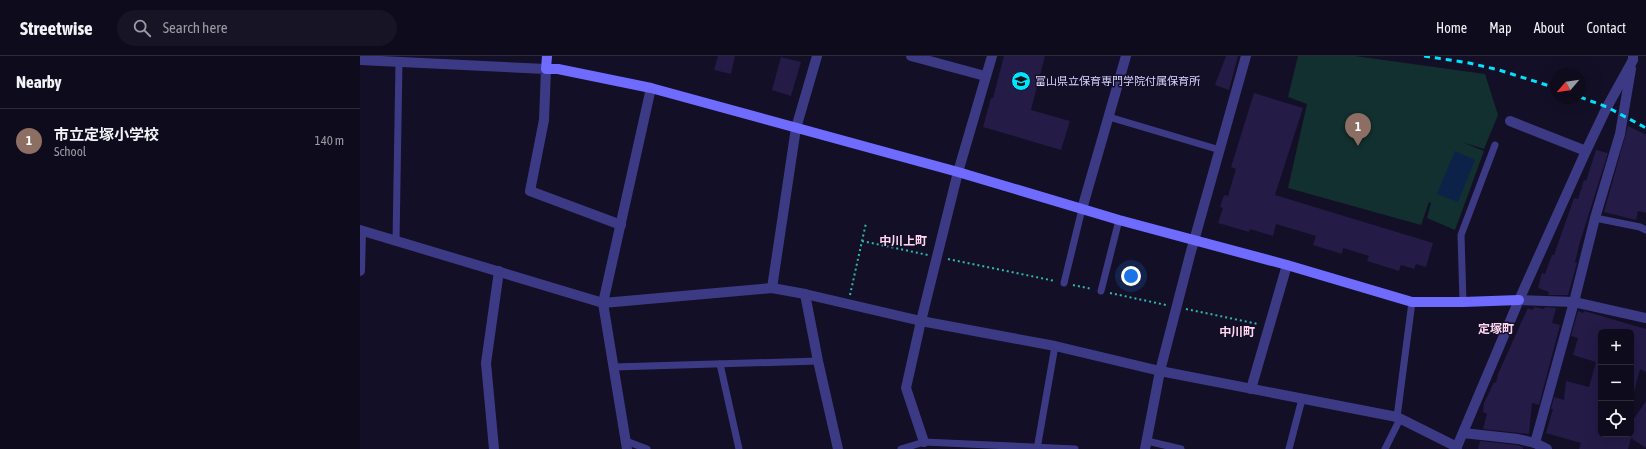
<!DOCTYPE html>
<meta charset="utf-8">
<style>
:root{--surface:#0e0b1c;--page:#171425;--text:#f1f3f6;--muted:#9b9ba3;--line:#2e2b3b;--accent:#8c9099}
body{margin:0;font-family:"Asap Condensed","Noto Sans JP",sans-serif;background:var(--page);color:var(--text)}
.controls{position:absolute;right:12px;bottom:12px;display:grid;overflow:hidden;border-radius:6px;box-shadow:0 4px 16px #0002}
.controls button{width:36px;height:36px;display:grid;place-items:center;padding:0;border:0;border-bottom:1px solid var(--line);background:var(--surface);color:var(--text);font:20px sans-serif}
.compass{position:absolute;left:1190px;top:12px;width:36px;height:36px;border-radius:50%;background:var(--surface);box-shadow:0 4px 16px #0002;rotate:241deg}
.you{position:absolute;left:771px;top:220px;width:14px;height:14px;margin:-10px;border:3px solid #fff;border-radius:50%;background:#1a73e8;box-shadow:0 0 0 6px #1a73e833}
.badge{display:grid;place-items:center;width:26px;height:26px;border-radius:50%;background:var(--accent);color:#fff;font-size:13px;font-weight:700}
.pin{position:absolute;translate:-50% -33px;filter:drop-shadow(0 1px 2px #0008)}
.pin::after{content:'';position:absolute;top:21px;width:14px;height:12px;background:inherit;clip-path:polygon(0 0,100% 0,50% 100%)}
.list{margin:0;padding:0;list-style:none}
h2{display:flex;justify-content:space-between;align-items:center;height:52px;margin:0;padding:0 16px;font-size:17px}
h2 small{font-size:13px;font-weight:400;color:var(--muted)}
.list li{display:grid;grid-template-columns:26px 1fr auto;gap:12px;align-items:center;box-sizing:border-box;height:64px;padding:0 16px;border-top:1px solid var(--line)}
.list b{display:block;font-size:15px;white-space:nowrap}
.list p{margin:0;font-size:13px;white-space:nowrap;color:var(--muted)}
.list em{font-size:13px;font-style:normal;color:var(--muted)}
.icon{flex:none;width:22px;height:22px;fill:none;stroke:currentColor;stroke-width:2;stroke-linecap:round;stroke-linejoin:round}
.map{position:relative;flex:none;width:1286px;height:393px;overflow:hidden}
header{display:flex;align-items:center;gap:24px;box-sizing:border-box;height:56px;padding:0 20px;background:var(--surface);border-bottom:1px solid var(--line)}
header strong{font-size:19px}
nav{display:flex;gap:22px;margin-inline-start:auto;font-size:14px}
.search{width:280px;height:36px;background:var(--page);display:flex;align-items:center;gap:10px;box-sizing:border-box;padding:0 14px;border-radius:22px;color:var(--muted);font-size:15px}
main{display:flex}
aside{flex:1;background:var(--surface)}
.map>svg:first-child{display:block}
.green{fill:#12302f}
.water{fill:#0c2248}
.building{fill:#241b47}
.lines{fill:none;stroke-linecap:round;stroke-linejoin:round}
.path{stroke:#2fb8b0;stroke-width:2;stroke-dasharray:2 3;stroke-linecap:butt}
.lane{stroke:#3d3a85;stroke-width:7}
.street{stroke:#3d3a85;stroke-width:10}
.secondary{stroke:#6f6bff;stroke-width:10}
.rail{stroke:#00e5ff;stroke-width:3;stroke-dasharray:6 5;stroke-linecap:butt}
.labels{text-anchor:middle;stroke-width:3;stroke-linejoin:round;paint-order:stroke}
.poi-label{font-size:11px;fill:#d9d4ff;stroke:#130f26;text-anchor:start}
.neighbourhood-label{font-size:12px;font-weight:bold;fill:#ffd6f0;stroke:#130f26}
</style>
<header>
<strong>Streetwise</strong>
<div class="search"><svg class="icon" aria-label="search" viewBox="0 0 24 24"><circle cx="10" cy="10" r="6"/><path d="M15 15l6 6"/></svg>Search here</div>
<nav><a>Home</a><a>Map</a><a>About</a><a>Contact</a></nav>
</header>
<main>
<aside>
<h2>Nearby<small></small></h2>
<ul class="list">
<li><span class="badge" style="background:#8d6e63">1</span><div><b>市立定塚小学校</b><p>School</p></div><em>140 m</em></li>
</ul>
</aside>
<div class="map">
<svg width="1286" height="393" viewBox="0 0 1286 393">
<rect width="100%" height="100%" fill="#130f26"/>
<polygon class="green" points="938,0 995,0 1125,18 1138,59 1124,93 1102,86 1124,95 1095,174 1067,162 1071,147 1069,146 1061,169 928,132 947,48 928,41"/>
<polygon class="water" points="1095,95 1115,104 1098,146 1077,138"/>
<g class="building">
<polygon points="358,0 375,0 371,18 354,14"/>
<polygon points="644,0 685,0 671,54 710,65 701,94 623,71 631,42 633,42"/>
<polygon points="866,0 878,0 869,34 855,29"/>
<polygon points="421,1 441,6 431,40 412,34"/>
<polygon points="894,37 943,52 915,139 1073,187 1066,211 1056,208 1054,213 1041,209 1039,215 1007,205 1009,200 983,192 982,198 953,189 956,180 916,168 913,180 890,173 889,176 858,167 863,152 860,151 864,139 868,140 876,113 871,111"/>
<polygon points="1268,70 1286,79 1286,157 1278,155 1276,164 1244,156"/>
<polygon points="1236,94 1248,97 1220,186 1215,206 1217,207 1208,239 1188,239 1189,236 1178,232 1182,217 1185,218 1192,199 1194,199 1214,142 1218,143 1224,124 1226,125"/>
<polygon points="1174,251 1184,253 1185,251 1196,252 1192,267 1200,269 1179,349 1172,347 1169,378 1123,373 1127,358 1123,356 1124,347 1134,326 1136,327 1138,318 1161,267 1168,252 1173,254"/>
<polygon points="1218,255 1223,257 1224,255 1286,273 1286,316 1280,313 1274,336 1271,336 1271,276 1241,276 1241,378 1262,378 1262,380 1263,378 1271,378 1271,367 1286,345 1286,392 1271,382 1268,393 1219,393 1221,387 1186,377 1193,353 1191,353 1194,341 1204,344 1206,325 1229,331 1236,306 1213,299 1218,282 1211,280"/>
<polygon points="1120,385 1157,389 1163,391 1163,393 1118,393"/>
</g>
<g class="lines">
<g class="path">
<polyline points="502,185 568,199"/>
<polyline points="588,203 695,225"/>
<polyline points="713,229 732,233"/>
<polyline points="750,237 806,249"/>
<polyline points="490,239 506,167"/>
<polyline points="826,253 898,268"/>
</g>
<g class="lane">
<polyline points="749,61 860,94"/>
<polyline points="1235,162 1280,171 1286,174"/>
<polyline points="36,185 39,6"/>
<polyline points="704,227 722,153"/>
<polyline points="741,235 759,164"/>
<polyline points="1103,246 1101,179 1135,89"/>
<polyline points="360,308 379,393"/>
<polyline points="254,311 458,305"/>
<polyline points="266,385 287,393"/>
<polyline points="787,385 821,393"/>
<polyline points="541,393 564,386 715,393"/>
<polyline points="677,393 695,290"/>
<polyline points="929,393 942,343"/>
<polyline points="1025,393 1038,367 1037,361 1052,246"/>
</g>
<g class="street">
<polyline points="551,0 625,20"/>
<polyline points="0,4 186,13 184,64 170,135 261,169"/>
<polyline points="1150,65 1226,95"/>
<polyline points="722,153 766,0"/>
<polyline points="0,174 243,247 412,232 445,238 561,265 695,290 800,315 1037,361 1097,391"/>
<polyline points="0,215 1,175"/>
<polyline points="412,232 436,72 457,0"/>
<polyline points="445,238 458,305 478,393"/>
<polyline points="1159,244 1214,246 1286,262"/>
<polyline points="891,333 927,209"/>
<polyline points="1103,377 1158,383 1175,387"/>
<polyline points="564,386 546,332 561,265 598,116 632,0"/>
<polyline points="134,393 126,307 139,215"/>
<polyline points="267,393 243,247 291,32"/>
<polyline points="785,393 800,315 830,199 886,0"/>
<polyline points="1096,393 1159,244 1226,95 1247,51 1273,4 1273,0"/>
<polyline points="1187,393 1175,387 1214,246 1235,162 1260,78 1271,13"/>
</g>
<polyline class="secondary" points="187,0 186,13 198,13 291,32 598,116 759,164 927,209 1052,246 1103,246 1159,244"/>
<g class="rail">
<polyline points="1064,0 1109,7 1139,14 1196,32"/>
<polyline points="1220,41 1247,51 1286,72"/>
</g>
</g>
<defs>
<symbol id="school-disc" viewBox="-11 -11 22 22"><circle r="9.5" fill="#00e5ff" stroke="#130f26"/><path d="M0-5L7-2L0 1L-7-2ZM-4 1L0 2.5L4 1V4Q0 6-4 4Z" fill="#111"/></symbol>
</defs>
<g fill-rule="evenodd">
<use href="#school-disc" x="650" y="14" width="22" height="22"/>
</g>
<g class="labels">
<g class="poi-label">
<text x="675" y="29">富山県立保育専門学院付属保育所</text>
</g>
<g class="neighbourhood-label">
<text x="543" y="189">中川上町</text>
<text x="1136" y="277">定塚町</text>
<text x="877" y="280">中川町</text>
</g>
</g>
</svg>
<div class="controls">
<button>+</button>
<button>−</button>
<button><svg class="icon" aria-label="locate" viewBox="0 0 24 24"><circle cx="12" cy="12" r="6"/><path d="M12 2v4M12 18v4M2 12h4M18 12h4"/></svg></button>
</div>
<svg class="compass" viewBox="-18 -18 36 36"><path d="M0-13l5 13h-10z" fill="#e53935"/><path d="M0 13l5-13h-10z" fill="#9b9ba3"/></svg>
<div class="you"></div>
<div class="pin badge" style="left:998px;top:90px;background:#8d6e63">1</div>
</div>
</main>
